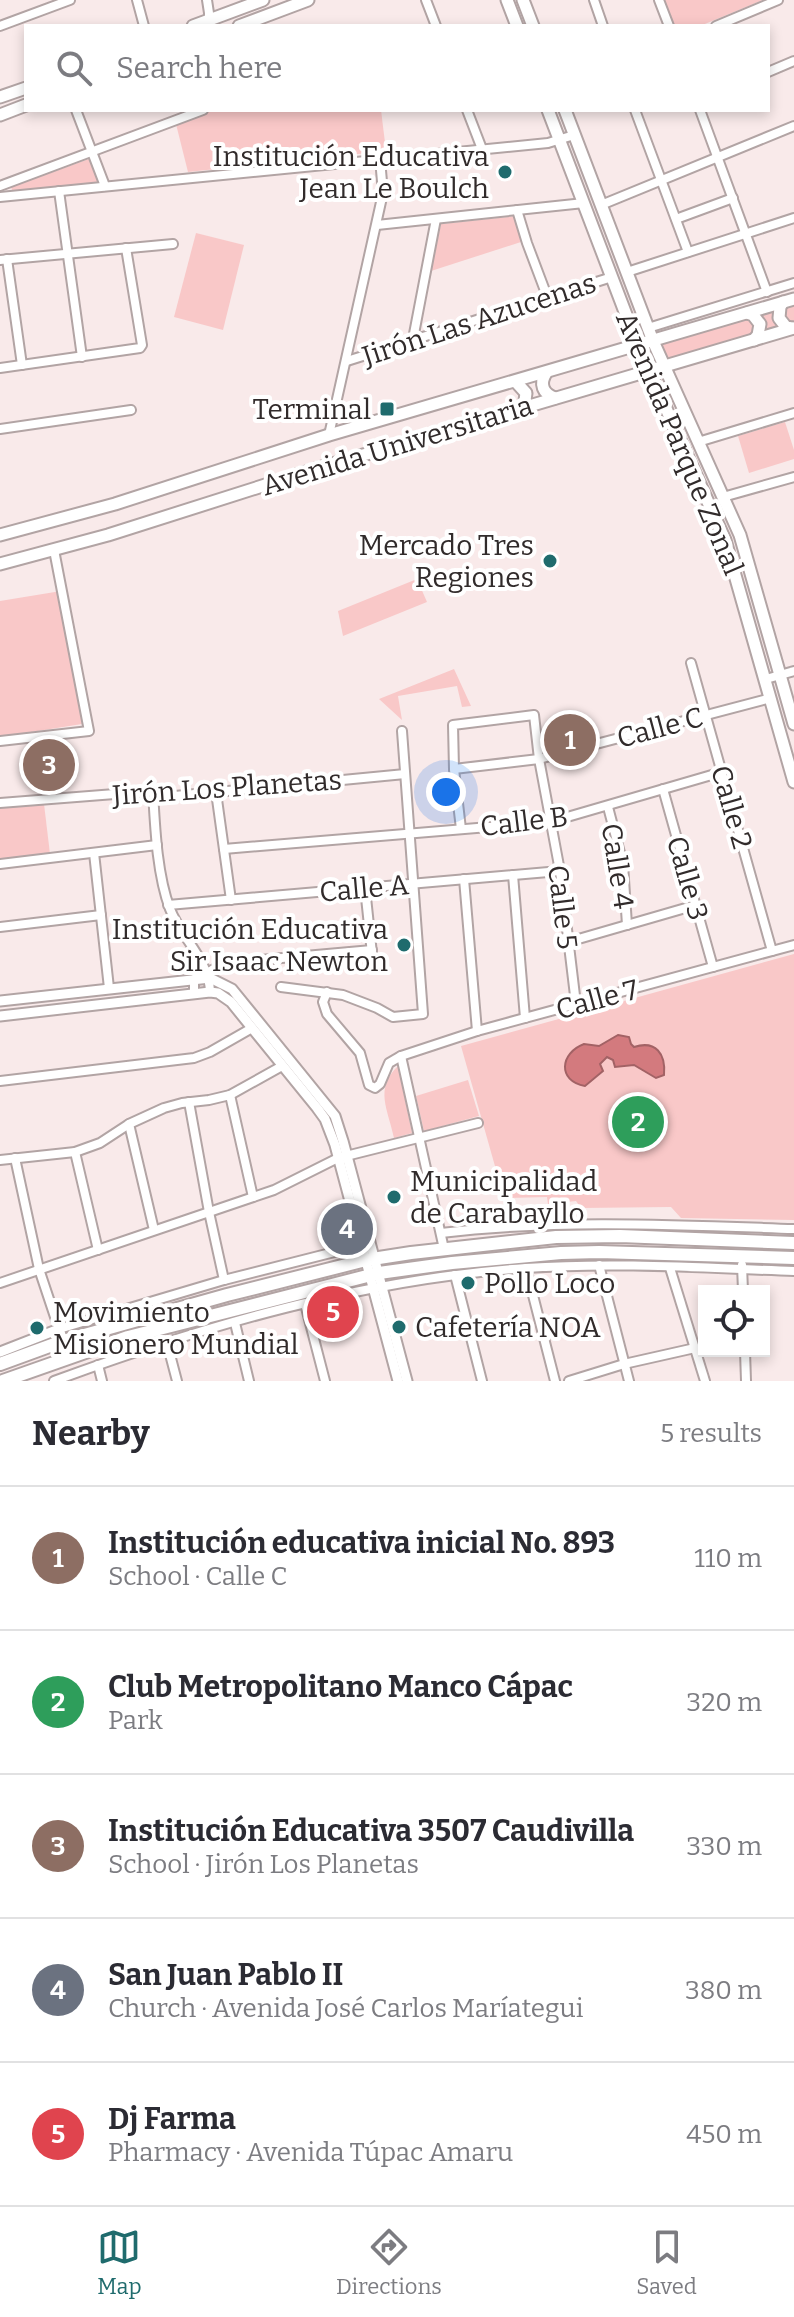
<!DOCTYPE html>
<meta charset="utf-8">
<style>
:root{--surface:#fff;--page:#f2f2f3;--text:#2b2b33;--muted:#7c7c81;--line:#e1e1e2;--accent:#1f6b6d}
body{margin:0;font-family:Bitter,serif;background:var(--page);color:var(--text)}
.controls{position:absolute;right:24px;bottom:24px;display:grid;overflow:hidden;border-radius:0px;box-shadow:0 4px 12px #0003}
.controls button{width:72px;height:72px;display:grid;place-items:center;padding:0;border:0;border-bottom:2px solid var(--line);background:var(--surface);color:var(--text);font:40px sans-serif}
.you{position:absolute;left:446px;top:792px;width:28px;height:28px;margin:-20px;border:6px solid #fff;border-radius:50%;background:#1a73e8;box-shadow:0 0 0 12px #1a73e833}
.badge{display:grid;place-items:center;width:52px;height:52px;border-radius:50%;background:var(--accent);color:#fff;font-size:26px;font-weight:700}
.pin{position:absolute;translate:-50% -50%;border:4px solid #fff;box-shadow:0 2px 8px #0006}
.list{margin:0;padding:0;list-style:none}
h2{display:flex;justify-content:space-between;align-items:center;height:104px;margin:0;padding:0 32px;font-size:34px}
h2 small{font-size:26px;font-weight:400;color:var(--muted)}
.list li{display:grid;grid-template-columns:52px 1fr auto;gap:24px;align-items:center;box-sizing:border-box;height:144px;padding:0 32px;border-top:2px solid var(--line)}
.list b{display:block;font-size:30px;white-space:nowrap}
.list p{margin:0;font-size:26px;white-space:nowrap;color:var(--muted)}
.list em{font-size:26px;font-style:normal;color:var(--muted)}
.icon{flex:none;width:44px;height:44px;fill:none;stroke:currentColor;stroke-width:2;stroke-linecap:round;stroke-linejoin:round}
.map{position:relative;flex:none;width:794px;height:1381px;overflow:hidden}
.search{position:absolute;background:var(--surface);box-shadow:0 4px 12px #0003;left:24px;right:24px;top:24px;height:88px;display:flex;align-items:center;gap:20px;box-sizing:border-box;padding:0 28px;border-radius:0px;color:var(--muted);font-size:30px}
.sheet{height:824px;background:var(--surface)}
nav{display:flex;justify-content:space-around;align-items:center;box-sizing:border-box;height:112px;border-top:2px solid var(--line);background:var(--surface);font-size:22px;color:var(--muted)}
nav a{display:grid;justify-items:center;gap:4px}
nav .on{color:var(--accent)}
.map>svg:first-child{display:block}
.green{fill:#f9c8c8}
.water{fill:#d37a7e;stroke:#a26265;stroke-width:2}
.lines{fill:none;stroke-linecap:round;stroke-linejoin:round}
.minor-casing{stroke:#b2a4a4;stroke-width:12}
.tertiary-casing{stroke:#b2a4a4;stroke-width:13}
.secondary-casing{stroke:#b2a4a4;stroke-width:15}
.trunk-casing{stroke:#b2a4a4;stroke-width:16}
.minor{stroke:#fff;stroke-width:8}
.tertiary{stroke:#fff;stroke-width:9}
.secondary{stroke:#fff;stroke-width:11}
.trunk{stroke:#fff;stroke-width:12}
.poi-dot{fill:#1f6b6d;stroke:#fff;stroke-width:3}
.labels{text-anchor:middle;stroke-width:8;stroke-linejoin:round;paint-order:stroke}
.poi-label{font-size:28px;fill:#312b2b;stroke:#fff;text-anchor:end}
.street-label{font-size:28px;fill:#312b2b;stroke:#fff}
</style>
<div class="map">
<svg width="794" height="1381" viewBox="0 0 794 1381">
<rect width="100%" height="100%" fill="#f9eaea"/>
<g class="green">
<polygon points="664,0 763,0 700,26 674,26"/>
<polygon points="214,110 381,110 386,151 188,172 176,124"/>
<polygon points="89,159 98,183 13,193 11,187"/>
<polygon points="516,216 524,241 431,271 441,224"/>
<polygon points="196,233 244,245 223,330 174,317"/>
<polygon points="794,303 794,324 667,363 659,344"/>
<polygon points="785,422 794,450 794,459 749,473 738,436"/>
<polygon points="417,579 427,602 343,636 338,611"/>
<polygon points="61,591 82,724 0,737 0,601"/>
<polygon points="454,669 471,706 462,707 457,686 398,696 402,720 379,699"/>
<polygon points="44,804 50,854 0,860 0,808"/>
<polygon points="794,954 794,1220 681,1218 671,1207 581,1208 576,1201 548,1204 547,1197 504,1198 461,1046"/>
<path d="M398,1066l14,67 -18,5c-6,-29 -20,-49 4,-72z"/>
<polygon points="468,1080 479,1116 424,1131 416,1096"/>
</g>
<path class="water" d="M618,1035l11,2 2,7 3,3c22,-7 32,7 30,28l-8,3 -22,-13 -19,2 -2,-7 -6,-3 -7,7 3,7 -18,15c-28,-5 -25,-33 -1,-42l15,2z"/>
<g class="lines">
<defs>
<g id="minor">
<polyline points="137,0 144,26"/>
<polyline points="207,0 209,13 209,23"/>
<polyline points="426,0 436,26"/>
<polyline points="594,0 603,26"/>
<polyline points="659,0 669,26"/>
<polyline points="0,26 70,0"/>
<polyline points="716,26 778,0"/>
<polyline points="768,72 794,61"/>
<polyline points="76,110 105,186"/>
<polyline points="467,110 482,149"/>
<polyline points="635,110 688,252"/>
<polyline points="700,110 767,292"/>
<polyline points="0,186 203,110"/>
<polyline points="59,191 82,357"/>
<polyline points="0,197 548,143 574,135"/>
<polyline points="601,205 794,126"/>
<polyline points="517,210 527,243 547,296"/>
<polyline points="676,219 733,198"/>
<polyline points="377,225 584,203"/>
<polyline points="7,259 22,365"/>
<polyline points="0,260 173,244"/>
<polyline points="627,272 794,218"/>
<polyline points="648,328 794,283"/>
<polyline points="413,339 436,219"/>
<polyline points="347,361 612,277"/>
<polyline points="0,368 140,348 142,345 126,248"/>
<polyline points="0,429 131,410"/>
<polyline points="329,435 383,193 380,159"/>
<polyline points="698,442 794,413"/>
<polyline points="723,497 794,477"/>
<polyline points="691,663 772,951"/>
<polyline points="766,679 794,671"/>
<polyline points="0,741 89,731 54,550"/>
<polyline points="454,769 539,759 771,698"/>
<polyline points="663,789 713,967"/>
<path d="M153,791c2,36 4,84 17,118 11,29 39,50 40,83"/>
<polyline points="216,792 231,900"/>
<polyline points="0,803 153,791 164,797 405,774"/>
<polyline points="608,807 623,864 627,925"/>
<polyline points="461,829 454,769 453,725 534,715 539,759 560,871 576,1004"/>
<polyline points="224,849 550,822 722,772"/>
<polyline points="94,853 109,988"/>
<polyline points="0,864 157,845"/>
<polyline points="513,875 525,1018"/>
<polyline points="464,879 477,1031"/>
<polyline points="365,888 373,963"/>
<polyline points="168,905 560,871"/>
<polyline points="0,927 101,915"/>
<polyline points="568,942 696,905"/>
<polyline points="281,987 343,995 377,1008 393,1017 423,1014 402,731"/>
<polyline points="327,992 323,1002 327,1014 360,1053 369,1085 375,1088 380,1084 389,1063 401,1056 477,1031 794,945"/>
<polyline points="194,993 194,979 226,963 372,950"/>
<polyline points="401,1056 444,1249"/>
<polyline points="0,1081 194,1058 210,1052 252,1028"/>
<polyline points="230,1095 253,1197"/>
<polyline points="189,1102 209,1212 224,1280"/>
<polyline points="129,1124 154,1230"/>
<polyline points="75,1152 98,1250"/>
<polyline points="15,1158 39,1269 59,1329 224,1280 366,1244"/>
<polyline points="0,1160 75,1152 100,1143 129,1124 164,1108 182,1103 209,1100 230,1095 282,1066"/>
<path d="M441,1233c118,-14 235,-8 353,-4"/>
<polyline points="599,1265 629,1381"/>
<polyline points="742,1265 743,1291"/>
<polyline points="526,1268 555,1381"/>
<polyline points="670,1268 705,1381"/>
<polyline points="455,1275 482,1381"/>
<polyline points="0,1283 274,1190 338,1158 478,1123"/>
<polyline points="305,1304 325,1381"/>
<polyline points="235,1323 249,1381"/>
<polyline points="167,1343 177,1381"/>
<polyline points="745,1351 746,1381"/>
<polyline points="98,1365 102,1381"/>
<path d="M54,1381c152,-56 311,-102 472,-113 89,-6 179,0 268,3"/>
<polyline points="569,1381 624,1364 695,1348"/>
</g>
<g id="tertiary">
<polyline points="0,1001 210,978 232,989 335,1116 343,1141 407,1381"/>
<polyline points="0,1016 210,992 218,993 231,1002 317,1108 325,1119 335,1145 398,1381"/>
<polyline points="0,1352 59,1329 63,1341"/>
</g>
<g id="secondary">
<polyline points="507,0 517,26"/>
<polyline points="523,0 533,26"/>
<polyline points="193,26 263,0"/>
<polyline points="239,26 308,0"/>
<polyline points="0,97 26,88"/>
<polyline points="548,110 638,346 725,540 794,782"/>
<polyline points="565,110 653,341 740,535 794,724"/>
<polyline points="0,115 26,105"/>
<polyline points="783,302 780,307 779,318 786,327 792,328"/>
<polyline points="747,313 753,315 760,324 758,335 754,340"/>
<path d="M546,373c-7,11 -3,21 9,25"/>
<polyline points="516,382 526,393 524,408"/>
<polyline points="0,535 115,504 329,435 794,299"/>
<polyline points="0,564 108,535 319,468 794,328"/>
</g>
<g id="trunk">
<polyline points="0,1364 63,1341 227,1295 366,1260 411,1253 556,1237 620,1236 794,1243"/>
<polyline points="3,1381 128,1337 379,1273 452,1263 561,1253 599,1252 794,1258"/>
</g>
</defs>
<use href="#minor" class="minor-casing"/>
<use href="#tertiary" class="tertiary-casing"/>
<use href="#secondary" class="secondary-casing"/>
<use href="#trunk" class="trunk-casing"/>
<use href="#minor" class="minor"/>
<use href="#tertiary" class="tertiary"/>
<use href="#secondary" class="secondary"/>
<use href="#trunk" class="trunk"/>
</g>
<g class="poi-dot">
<circle cx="505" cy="172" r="8"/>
<rect x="379" y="401" width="16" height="16" rx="4"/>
<circle cx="550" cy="561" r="8"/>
<circle cx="404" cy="945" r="8"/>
<circle cx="394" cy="1197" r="8"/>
<circle cx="468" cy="1283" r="8"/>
<circle cx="399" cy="1327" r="8"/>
<circle cx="37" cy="1328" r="8"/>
</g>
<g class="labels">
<g class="poi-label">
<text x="489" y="166">Institución Educativa<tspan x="489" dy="32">Jean Le Boulch</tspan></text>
<text x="371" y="419">Terminal</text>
<text x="534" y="555">Mercado Tres<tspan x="534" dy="32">Regiones</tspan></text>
<text x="388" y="939">Institución Educativa<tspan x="388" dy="32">Sir Isaac Newton</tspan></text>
<text x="410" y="1191" text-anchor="start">Municipalidad<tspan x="410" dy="32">de Carabayllo</tspan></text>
<text x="484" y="1293" text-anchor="start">Pollo Loco</text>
<text x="53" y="1322" text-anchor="start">Movimiento<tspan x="53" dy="32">Misionero Mundial</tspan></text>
<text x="415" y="1337" text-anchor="start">Cafetería NOA</text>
</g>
<g class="street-label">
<text transform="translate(479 319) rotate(-18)" y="10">Jirón Las Azucenas</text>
<text transform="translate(680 443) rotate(67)" y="10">Avenida Parque Zonal</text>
<text transform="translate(397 445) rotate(-17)" y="10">Avenida Universitaria</text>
<text transform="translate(660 727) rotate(-15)" y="10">Calle C</text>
<text transform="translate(227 787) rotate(-4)" y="10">Jirón Los Planetas</text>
<text transform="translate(732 807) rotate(74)" y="10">Calle 2</text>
<text transform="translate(524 821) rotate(-7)" y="10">Calle B</text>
<text transform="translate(618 866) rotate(81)" y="10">Calle 4</text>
<text transform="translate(688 878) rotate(74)" y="10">Calle 3</text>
<text transform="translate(364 888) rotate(-5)" y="10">Calle A</text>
<text transform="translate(563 907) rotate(83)" y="10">Calle 5</text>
<text transform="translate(597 999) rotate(-15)" y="10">Calle 7</text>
</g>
</g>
</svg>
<div class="controls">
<button><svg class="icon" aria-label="locate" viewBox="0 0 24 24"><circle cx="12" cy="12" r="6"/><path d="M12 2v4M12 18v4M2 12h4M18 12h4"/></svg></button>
</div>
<div class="you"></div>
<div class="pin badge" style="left:570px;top:740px;background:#8d6e63">1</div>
<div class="pin badge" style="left:638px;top:1122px;background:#2e9e5b">2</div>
<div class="pin badge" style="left:49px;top:765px;background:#8d6e63">3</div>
<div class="pin badge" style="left:347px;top:1229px;background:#6b7280">4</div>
<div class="pin badge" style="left:333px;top:1312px;background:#e0444e">5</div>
<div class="search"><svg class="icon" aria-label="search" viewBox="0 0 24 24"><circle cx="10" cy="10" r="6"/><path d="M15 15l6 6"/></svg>Search here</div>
</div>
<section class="sheet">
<h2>Nearby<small>5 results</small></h2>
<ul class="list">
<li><span class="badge" style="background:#8d6e63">1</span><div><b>Institución educativa inicial No. 893</b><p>School · Calle C</p></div><em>110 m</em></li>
<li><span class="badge" style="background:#2e9e5b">2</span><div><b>Club Metropolitano Manco Cápac</b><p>Park</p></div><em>320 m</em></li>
<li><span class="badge" style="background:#8d6e63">3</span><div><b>Institución Educativa 3507 Caudivilla</b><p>School · Jirón Los Planetas</p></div><em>330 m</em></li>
<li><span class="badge" style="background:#6b7280">4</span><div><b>San Juan Pablo II</b><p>Church · Avenida José Carlos Maríategui</p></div><em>380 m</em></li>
<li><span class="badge" style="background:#e0444e">5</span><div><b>Dj Farma</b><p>Pharmacy · Avenida Túpac Amaru</p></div><em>450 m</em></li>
</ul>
</section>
<nav>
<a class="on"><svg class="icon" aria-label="map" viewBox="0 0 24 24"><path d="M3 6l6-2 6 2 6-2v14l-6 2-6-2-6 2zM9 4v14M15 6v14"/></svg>Map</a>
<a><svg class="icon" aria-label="directions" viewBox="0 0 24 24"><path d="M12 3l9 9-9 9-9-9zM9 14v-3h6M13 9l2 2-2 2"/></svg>Directions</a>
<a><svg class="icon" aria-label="saved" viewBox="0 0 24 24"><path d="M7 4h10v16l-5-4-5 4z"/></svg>Saved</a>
</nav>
